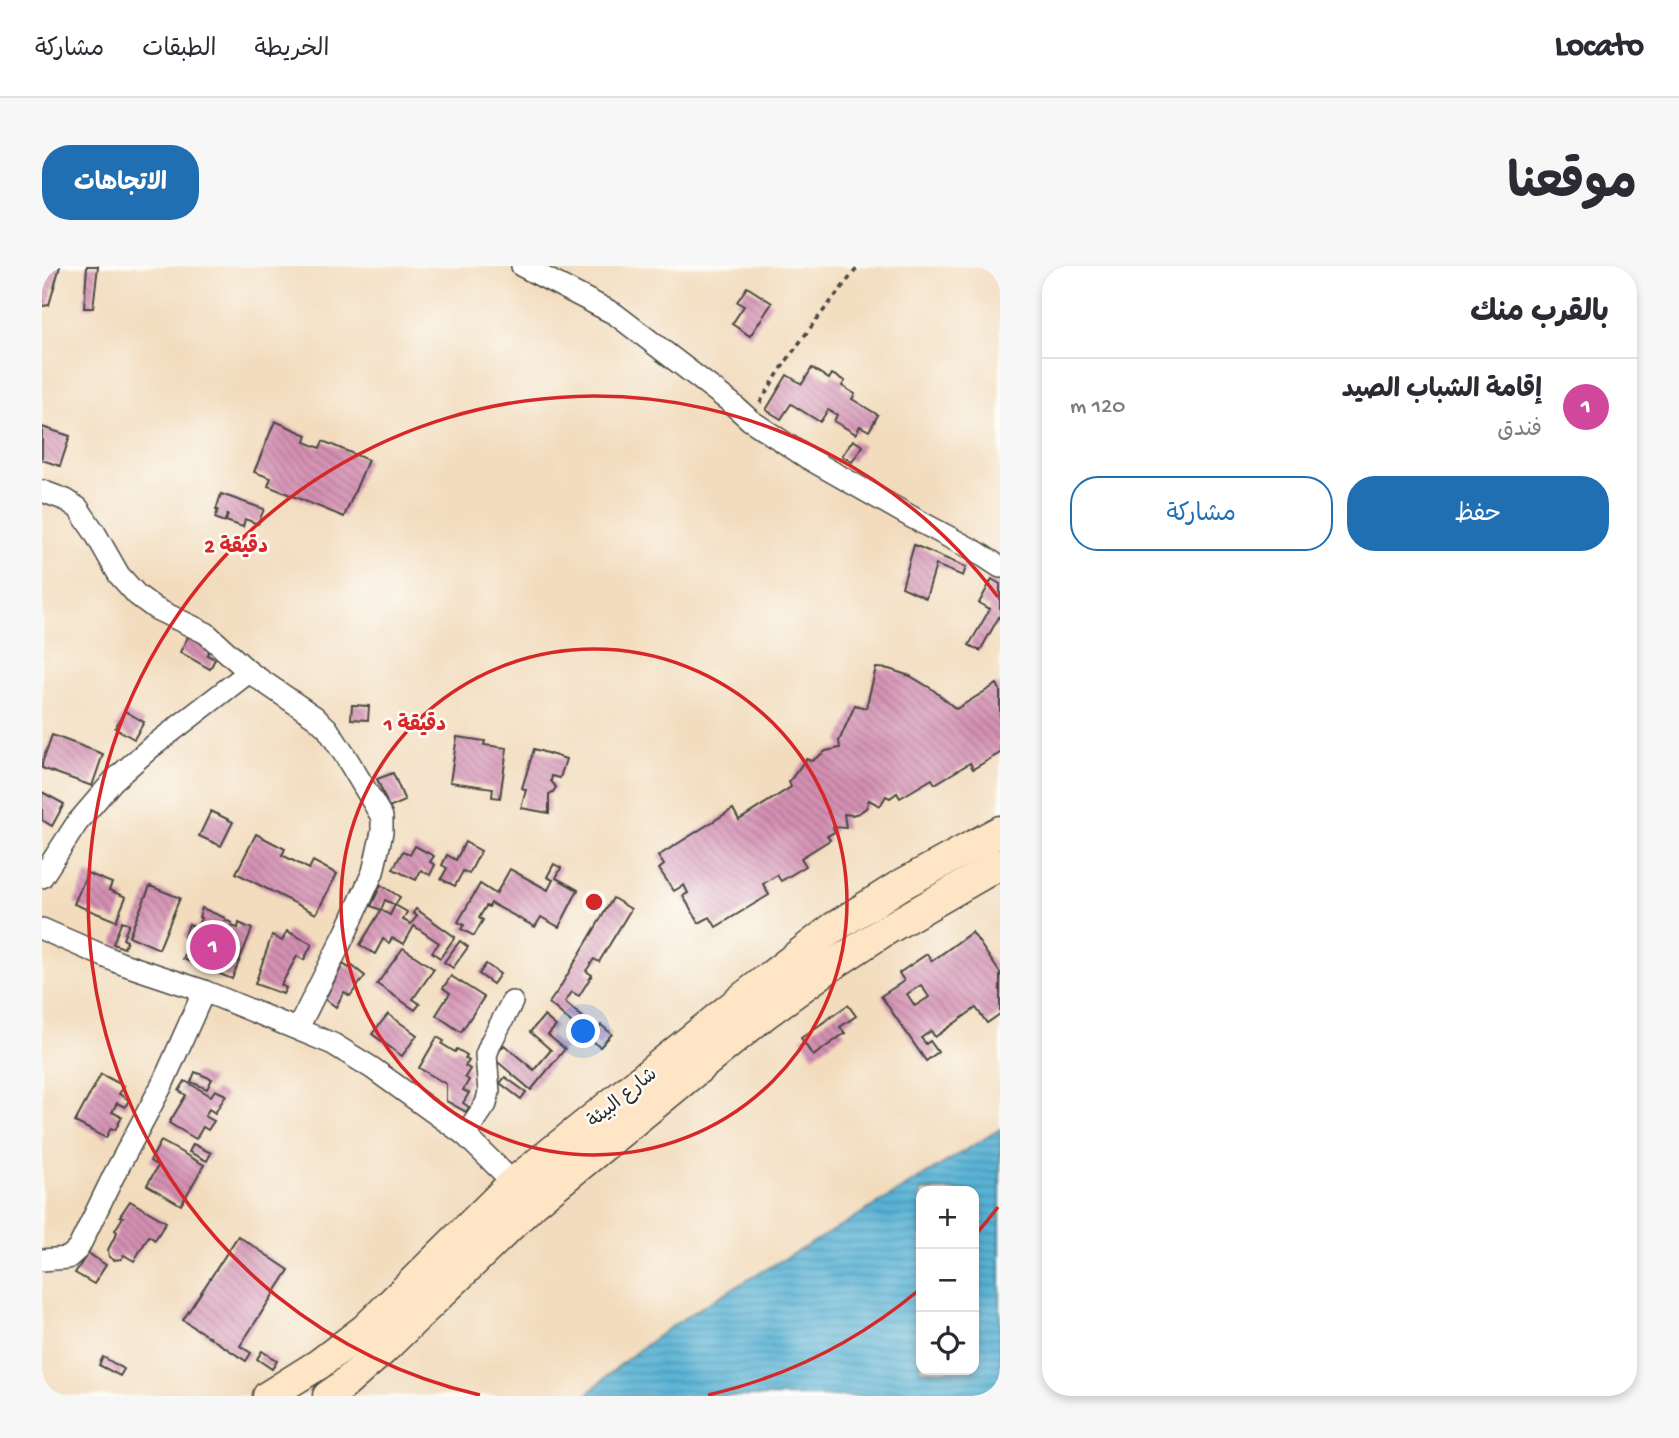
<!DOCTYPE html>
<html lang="ar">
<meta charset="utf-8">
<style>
:root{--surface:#fff;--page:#f7f7f7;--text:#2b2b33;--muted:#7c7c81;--line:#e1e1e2;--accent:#1f6fb2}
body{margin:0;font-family:"Gochi Hand","Playpen Sans Arabic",sans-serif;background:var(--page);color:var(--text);direction:rtl}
.controls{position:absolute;right:21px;bottom:21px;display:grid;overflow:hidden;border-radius:14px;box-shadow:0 4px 10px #0003}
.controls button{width:63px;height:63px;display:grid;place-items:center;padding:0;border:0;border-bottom:2px solid var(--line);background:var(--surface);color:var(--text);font:35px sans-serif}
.you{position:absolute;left:542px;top:766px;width:24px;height:24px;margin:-18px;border:5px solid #fff;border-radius:50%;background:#1a73e8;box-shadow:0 0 0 10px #1a73e833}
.badge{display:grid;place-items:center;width:46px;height:46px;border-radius:50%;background:var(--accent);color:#fff;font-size:23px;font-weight:700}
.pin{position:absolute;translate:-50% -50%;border:4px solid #fff;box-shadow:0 2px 7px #0006}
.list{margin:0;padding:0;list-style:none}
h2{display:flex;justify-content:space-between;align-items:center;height:91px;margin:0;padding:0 28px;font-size:30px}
h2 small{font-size:23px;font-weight:400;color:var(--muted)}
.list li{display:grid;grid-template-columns:46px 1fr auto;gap:21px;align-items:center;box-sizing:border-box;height:98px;padding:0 28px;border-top:2px solid var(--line)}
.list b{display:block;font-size:26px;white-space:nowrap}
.list p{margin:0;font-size:23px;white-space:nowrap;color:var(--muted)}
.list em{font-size:23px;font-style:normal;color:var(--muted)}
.actions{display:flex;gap:14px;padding:21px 28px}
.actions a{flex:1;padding:16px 0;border:2px solid var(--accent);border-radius:28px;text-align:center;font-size:24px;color:var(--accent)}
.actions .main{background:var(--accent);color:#fff}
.icon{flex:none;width:38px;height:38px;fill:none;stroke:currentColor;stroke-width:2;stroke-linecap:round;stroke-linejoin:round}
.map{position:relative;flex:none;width:958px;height:1130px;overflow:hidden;direction:ltr;border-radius:28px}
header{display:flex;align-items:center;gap:42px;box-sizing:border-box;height:98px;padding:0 35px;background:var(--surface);border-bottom:2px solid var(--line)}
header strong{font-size:33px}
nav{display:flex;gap:38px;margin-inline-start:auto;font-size:24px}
.intro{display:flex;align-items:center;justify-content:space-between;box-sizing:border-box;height:168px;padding:0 42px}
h1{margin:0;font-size:49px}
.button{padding:18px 32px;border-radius:28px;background:var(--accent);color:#fff;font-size:24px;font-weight:700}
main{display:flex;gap:42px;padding:0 42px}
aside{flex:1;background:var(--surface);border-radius:28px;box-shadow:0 4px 10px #0003}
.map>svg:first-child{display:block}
.water{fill:url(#water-rules);stroke:#426e80;stroke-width:2;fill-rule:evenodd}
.building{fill:url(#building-back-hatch);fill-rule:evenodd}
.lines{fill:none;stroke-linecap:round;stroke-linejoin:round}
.street-casing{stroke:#494641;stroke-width:24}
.secondary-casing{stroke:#494641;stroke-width:33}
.path{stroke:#494641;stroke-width:3.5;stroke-dasharray:5 5;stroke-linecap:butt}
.street{stroke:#fff;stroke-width:21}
.secondary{stroke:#fde5c5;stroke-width:30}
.ring{fill:none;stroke:#d62828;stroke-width:3.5}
.labels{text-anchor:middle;stroke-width:5;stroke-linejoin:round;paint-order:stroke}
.street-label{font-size:19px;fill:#2b2b2b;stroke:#fdfcf7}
.centre{fill:#d62828;stroke:#fdfcf7;stroke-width:3.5}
.ring-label{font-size:21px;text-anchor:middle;font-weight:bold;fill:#d62828;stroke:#fdfcf7;stroke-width:5;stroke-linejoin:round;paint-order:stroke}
</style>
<header>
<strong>Locato</strong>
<nav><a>الخريطة</a><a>الطبقات</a><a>مشاركة</a></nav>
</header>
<div class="intro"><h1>موقعنا</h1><a class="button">الاتجاهات</a></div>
<main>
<aside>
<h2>بالقرب منك<small></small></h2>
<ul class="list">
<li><span class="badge" style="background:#d1479c">1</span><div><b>إقامة الشباب الصيد</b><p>فندق</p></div><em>120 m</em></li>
</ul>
<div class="actions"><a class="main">حفظ</a><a>مشاركة</a></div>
</aside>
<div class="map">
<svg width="958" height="1130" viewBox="0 0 958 1130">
<defs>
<pattern id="water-rules" width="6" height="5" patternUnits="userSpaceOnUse" patternTransform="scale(1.75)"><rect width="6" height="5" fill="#58b2d5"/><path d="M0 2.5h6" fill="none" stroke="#4991ad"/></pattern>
<pattern id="building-back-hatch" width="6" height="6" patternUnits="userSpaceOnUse" patternTransform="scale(1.75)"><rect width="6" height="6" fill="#d490b2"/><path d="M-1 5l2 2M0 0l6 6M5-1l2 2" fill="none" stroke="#ac7691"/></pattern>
</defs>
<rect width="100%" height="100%" fill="#fdfcf7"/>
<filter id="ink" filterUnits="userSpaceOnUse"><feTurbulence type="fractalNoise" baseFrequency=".0143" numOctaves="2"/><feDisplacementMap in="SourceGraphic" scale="14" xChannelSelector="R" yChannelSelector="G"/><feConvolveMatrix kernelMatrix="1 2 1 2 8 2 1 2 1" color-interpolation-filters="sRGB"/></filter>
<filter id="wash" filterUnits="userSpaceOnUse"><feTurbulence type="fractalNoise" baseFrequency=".00686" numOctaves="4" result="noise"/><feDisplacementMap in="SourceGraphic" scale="28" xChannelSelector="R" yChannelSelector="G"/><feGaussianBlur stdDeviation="1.57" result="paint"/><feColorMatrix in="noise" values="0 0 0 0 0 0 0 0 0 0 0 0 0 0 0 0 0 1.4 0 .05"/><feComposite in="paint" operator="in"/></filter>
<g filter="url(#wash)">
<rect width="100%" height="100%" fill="#f2dcbd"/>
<path class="water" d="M958,863v267h-414c62,-63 143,-105 219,-149 66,-38 130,-78 195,-118zM879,925h53v179h-53z"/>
<g id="blocks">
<g class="building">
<polygon points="0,0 18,0 7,39 0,40"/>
<polygon points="45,0 56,0 51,42 42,42"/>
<polygon points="705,21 730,37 708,70 690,58 702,40 695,36"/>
<polygon points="770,102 787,113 790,108 803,115 800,120 813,128 810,133 836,149 827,165 818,160 814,168 792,155 795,149 786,144 778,156 749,138 739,153 724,144 745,109 760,118"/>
<polygon points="233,155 265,169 263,176 278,182 281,175 326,194 302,251 226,220 229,212 212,206"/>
<polygon points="0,161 28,170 18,200 0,194"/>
<polygon points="811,174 821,180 810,196 800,190"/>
<polygon points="179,228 222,243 216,258 203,253 201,261 184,255 186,248 182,256 173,252 176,244 174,244"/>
<polygon points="872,279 924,301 921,310 894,299 884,332 860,321"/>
<polygon points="950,313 958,318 958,349 938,385 927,379 948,343 937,337"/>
<polygon points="150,363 172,375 165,389 173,393 168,403 138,386"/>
<polygon points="834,402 847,403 868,410 890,423 914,443 955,418 958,424 958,487 931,503 928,497 893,518 890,513 858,532 855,527 848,532 844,530 838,540 827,534 824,542 817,547 810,549 802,548 804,562 791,561 793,566 785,570 788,574 759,592 764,600 739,615 735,609 721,618 727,629 674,661 668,651 657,657 641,630 646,627 642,619 632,625 617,603 622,599 616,590 691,543 697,554 749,521 747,516 764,493 770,495 784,485 798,482 797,475 813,439 824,442"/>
<polygon points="310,439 327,440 326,454 309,453"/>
<polygon points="83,445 102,456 92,473 73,462"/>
<polygon points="10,469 61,488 50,520 0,502 0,497"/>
<polygon points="415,471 443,475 442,479 465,482 458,532 450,531 451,522 408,516"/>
<polygon points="492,483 524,493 518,512 510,510 509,515 514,521 511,526 507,528 507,547 479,542 484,524 480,522"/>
<polygon points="351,507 363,535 347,542 335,513"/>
<polygon points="0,526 22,538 10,560 0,554"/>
<polygon points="169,545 191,556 179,580 157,570"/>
<polygon points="214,568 243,583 240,589 267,603 271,595 295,608 274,648 194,607"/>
<polygon points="423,576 439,585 427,608 421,605 413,620 399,613 405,602 400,599 405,589 414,594"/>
<polygon points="373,580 392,590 388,596 393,599 388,609 379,604 374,614 351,603 361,585 368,589"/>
<polygon points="512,598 519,602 514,612 536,624 517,661 499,651 493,661 449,637 447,641 444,640 437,652 441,654 432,670 419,663 422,659 416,656 438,618 454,628 468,603 506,624 511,614 505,611"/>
<polygon points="45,607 70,617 67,624 84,631 74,655 32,638"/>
<polygon points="339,619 358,631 353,639 343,634 339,644 329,640"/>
<polygon points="108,620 138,632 117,683 87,670"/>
<polygon points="571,632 589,643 557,696 552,693 544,705 550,709 537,730 530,726 523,736 555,764 559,759 570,768 558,781 507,737 517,723"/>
<polygon points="353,639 365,646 361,654 369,658 375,650 371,647 374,643 413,671 398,692 390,686 397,677 372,660 362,678 350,672 347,677 341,673 333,688 318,679 339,644 348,649"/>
<polygon points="160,642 183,652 183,654 190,657 189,660 196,662 197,657 210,663 190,713 141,693 149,673 142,671 147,658 155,662 159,652 157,651"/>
<polygon points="80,655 87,658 81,673 85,675 82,682 71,678"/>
<polygon points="245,665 270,678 262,694 255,690 239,719 244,722 241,728 213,718 230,669 240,675"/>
<path d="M930,666l28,41v41l-13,9 -11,-15 -41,29 -4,-6 -10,7 5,6 4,-3 8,11 -12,9 -45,-65 23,-15 -5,-8 28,-19 5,7zM879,719l8,12 -14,9 -8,-12z"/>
<polygon points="418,675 426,681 411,702 402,696"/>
<polygon points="361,682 392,703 371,733 378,738 373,744 335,718"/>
<polygon points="301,698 307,702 309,699 323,710 308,730 302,726 294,741 283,733"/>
<polygon points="444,698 458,708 451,718 437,708"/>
<polygon points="409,710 442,731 419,766 394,749 408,727 401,722"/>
<polygon points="806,739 814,750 798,761 803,767 771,790 759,772"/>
<polygon points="346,748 375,769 360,790 330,768"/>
<polygon points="502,750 514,760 506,769 523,783 489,824 451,792 462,779 492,804 509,784 488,766"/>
<polygon points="395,771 402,775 400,778 413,786 415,783 425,789 423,792 427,795 423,800 428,803 423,811 427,814 421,824 427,827 421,837 427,841 424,846 404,835 404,818 377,802"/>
<polygon points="153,806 170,813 165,823 149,816"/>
<polygon points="59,808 82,820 77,828 87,834 83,841 75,837 70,846 80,851 73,864 69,862 64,872 33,856"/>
<polygon points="463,811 484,826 479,833 458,817"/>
<polygon points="143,815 169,830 173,824 184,829 173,847 167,843 163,850 172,855 166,864 161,861 154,873 127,857 144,829 137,825"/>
<polygon points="119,875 162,899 139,939 105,919 116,900 108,895"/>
<polygon points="151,878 169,887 165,895 147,886"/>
<polygon points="88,935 124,956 113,974 107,970 92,995 82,989 79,993 72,994 67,991 66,984 75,966 73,964 81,951 78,950"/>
<polygon points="196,970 247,1004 198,1080 209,1087 204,1095 141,1054"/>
<polygon points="46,987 64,999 52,1018 33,1007"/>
<polygon points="220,1085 235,1095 230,1103 215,1093"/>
<polygon points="61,1091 82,1103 78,1110 57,1099"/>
</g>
</g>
</g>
<g filter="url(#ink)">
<use href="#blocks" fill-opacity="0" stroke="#494641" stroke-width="2"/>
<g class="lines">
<defs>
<g id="street">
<polyline points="480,0 573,48 688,136 708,154 764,191 873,253 935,286 958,301"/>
<polyline points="0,225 24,234 36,242 53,267 77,309 95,329 114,343 164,367 207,406 273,451 285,462 304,491 340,551 340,566 331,606 305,664 256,762"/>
<polyline points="0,611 35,557 71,515 107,483 207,406"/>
<polyline points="0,663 78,697 162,725 291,778 330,802 423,869 481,926"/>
<polyline points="423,869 444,838 447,826 444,789 449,776 470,736"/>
<polyline points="0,994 26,992 36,983 72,909 120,819 162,725"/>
</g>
<g id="secondary">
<polyline points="226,1130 277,1098 323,1063 472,916 704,729 791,662 857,620 958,565"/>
<polyline points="286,1130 299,1121 341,1084 492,937 722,749 792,698 844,664 958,598"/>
</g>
</defs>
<use href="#street" class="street-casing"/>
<use href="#secondary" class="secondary-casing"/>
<path class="path" d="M718,137c28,-49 64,-93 99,-137"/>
<use href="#street" class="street"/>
<use href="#secondary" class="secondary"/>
</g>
</g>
<g class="ring">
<circle cx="552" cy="636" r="253"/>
<path d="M956 941A506 506 0 0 1 934 968M877 1024A506 506 0 0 1 666 1129M438 1129A506 506 0 1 1 956 331"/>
</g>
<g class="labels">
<g class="street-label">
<text transform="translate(579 830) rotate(-39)" y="7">شارع البيئة</text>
</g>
</g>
<circle cx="552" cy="636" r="10" class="centre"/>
<g class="ring-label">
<text x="194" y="286">2 دقيقة</text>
<text x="373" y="464">1 دقيقة</text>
</g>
</svg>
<div class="controls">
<button>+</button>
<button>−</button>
<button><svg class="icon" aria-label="locate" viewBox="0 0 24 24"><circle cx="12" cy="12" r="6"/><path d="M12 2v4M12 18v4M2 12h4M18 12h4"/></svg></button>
</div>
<div class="you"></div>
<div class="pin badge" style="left:171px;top:681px;background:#d1479c">1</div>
</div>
</main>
